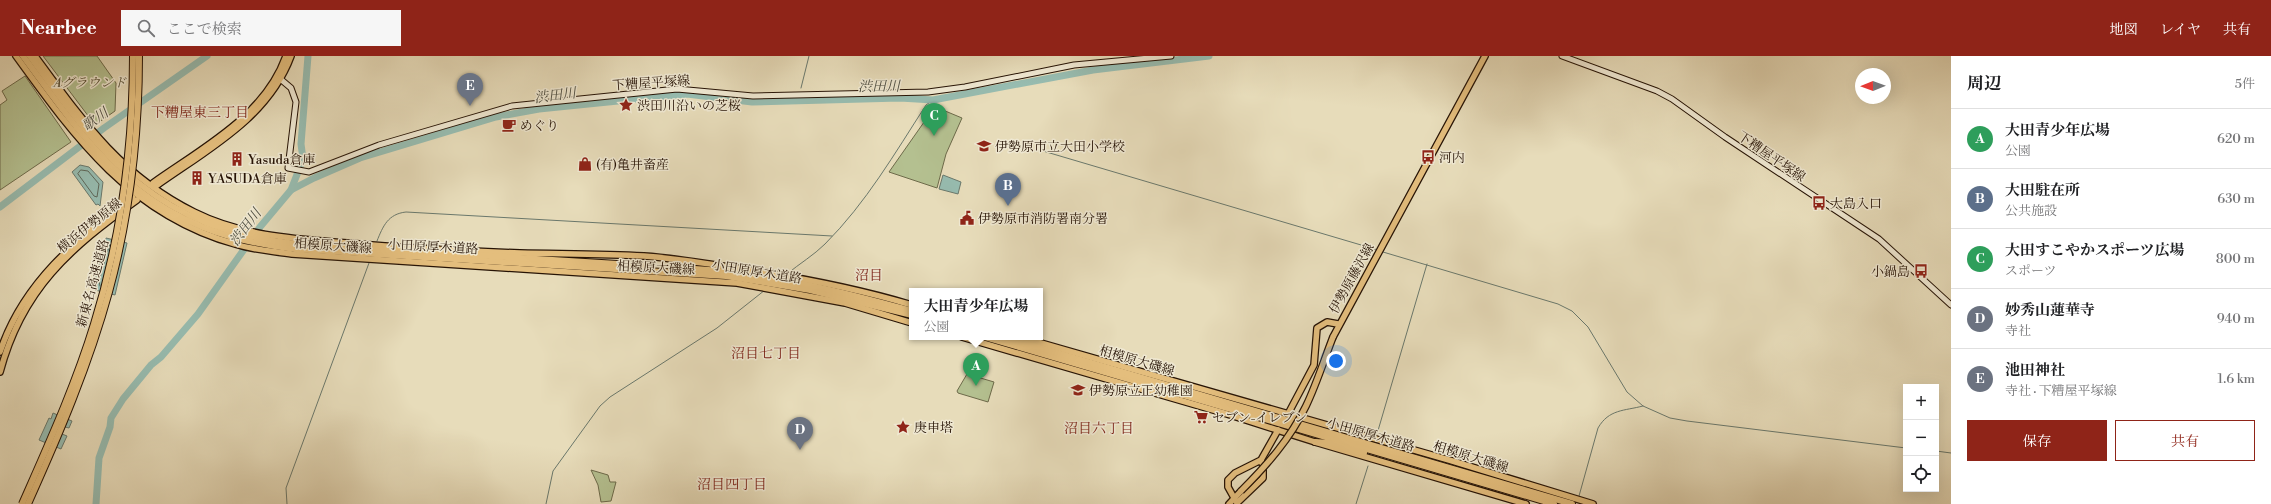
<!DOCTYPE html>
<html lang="ja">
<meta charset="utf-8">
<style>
:root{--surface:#fff;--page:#f6f6f6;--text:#202124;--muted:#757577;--line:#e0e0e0;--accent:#8f2418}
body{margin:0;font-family:"Libre Bodoni","Noto Serif JP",serif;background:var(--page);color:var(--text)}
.controls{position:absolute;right:12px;bottom:12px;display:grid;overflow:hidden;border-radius:0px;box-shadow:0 4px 16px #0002}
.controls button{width:36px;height:36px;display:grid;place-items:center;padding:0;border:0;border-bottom:1px solid var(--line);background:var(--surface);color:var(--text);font:20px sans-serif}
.compass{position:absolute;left:1855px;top:12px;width:36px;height:36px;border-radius:50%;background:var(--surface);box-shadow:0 4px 16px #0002;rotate:269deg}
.you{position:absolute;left:1336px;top:305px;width:14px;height:14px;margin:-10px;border:3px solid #fff;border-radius:50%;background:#1a73e8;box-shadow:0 0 0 6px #1a73e833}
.badge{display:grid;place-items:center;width:26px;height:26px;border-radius:50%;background:var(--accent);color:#fff;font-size:13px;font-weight:700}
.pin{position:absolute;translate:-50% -33px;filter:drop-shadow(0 1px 2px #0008)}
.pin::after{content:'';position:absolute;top:21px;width:14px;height:12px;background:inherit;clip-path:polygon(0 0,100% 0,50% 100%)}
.popup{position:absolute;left:909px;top:232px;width:134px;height:52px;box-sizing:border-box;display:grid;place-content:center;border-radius:0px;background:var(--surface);filter:drop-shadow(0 1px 3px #0005);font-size:13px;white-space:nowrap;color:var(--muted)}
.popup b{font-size:15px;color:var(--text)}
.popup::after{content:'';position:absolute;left:50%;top:100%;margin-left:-8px;border:8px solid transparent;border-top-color:var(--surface)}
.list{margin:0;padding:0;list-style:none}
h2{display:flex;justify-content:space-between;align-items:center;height:52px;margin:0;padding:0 16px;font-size:17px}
h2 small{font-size:13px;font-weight:400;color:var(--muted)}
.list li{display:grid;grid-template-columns:26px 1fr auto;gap:12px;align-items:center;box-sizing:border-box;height:60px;padding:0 16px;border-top:1px solid var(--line)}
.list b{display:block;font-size:15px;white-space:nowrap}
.list p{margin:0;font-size:13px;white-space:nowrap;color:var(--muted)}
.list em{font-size:13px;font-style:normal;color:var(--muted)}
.actions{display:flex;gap:8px;padding:12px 16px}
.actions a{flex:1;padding:9px 0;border:1px solid var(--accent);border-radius:0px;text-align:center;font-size:14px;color:var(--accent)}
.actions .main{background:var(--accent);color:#fff}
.icon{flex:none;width:22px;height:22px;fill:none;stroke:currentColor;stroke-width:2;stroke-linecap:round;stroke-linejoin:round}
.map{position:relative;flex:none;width:1951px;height:448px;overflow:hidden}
header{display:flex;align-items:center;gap:24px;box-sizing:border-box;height:56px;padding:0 20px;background:var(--accent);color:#fff}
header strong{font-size:19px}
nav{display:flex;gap:22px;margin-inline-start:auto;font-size:14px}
.search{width:280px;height:36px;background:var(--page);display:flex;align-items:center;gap:10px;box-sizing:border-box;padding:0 14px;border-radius:0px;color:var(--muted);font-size:15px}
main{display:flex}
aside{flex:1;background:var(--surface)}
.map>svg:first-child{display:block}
.green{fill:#b4c090;stroke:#6d6a4a}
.water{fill:#97bcb0;stroke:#6a786c}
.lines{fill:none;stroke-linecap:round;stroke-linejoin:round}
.shore{stroke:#5e685a;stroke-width:1}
.stream{stroke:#6a786c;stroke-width:1}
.river{stroke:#97bcb0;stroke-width:7}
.secondary-casing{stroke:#261305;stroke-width:7}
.primary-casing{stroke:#261305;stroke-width:8}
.motorway-casing{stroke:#261305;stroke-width:8}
.secondary{stroke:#efe8d2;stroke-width:5}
.primary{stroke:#e4be7d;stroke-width:5.5}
.motorway{stroke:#e4be7d;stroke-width:6}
.primary-bridge-casing{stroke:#261305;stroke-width:8;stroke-linecap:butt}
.motorway-bridge-casing{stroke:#261305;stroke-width:8;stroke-linecap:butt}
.primary-bridge{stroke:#e4be7d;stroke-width:5.5}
.motorway-bridge{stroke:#e4be7d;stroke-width:6}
.labels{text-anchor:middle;stroke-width:3;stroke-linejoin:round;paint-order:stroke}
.park-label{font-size:13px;font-style:italic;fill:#585036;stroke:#efe8d2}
.street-label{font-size:13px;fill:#261305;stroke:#efe8d2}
.poi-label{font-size:13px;fill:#261305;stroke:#efe8d2;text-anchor:start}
.water-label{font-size:14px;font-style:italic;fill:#4e4e41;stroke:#efe8d2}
.neighbourhood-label{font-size:14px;fill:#7a1f14;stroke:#efe8d2}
</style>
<header>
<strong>Nearbee</strong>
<div class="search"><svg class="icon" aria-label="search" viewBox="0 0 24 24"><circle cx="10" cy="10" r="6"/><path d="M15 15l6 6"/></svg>ここで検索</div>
<nav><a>地図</a><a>レイヤ</a><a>共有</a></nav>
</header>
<main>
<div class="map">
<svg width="1951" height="448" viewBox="0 0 1951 448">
<rect width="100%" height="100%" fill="#e7dcba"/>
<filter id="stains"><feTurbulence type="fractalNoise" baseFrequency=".005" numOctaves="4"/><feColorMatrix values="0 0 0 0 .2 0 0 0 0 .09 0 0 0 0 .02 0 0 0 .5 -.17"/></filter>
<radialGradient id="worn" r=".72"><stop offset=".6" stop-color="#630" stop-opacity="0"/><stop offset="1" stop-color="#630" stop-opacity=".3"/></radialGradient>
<g class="green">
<polygon points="43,0 97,0 116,27 115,55 95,69"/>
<polygon points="25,20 71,86 0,134 0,49 7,44 2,35"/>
<polygon points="938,52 962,62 946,98 937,132 889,116 929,59"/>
<polygon points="967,318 994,326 988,346 958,337 957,335"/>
<polygon points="591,414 608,419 610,426 616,426 611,445 601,446 598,429"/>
</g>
<g class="water">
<polygon points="80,109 89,111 103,126 100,150 98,148 96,149 72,116"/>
<polygon points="943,119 961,126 958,138 939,133"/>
<polygon points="106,182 127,187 115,239 95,234 96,229 94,228"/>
<polygon points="53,357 72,365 69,372 65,371 62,378 67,380 61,393 39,384 49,362 51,363"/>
</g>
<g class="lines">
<g class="shore">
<polygon points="81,114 88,115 99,128 97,141 94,140 78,118"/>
<polyline points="100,230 99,225 110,187"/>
</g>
<g class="stream">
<polyline points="801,32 809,0"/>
<polyline points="1043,95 1378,194"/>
<path d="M377,185c6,-15 11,-27 29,-29l426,24"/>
<polyline points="1383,196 1558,248 1572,255 1588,271 1627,336 1643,350 1670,362 1687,365 1906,392"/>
<path d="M787,218c12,-10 27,-19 38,-30 41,-41 70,-91 101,-139l7,-5"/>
<polyline points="1377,378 1427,208"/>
<polyline points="1936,395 1951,397"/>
<path d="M1579,440l19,-68c11,-19 26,-17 45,-22"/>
<polyline points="287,448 286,432 369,207"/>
<polyline points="546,448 553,415 600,350 610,341 717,272 765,234"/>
<polyline points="1356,448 1368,410"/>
</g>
<g class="river">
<polyline points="291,134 303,103 301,88 308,0"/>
<polyline points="0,151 104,72 207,0"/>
<polyline points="96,448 99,402 110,371 111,362 123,343 151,309 161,301 198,258 260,171 291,134 314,122 360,102 496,61 539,53 687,38 752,46 900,42 933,44 1093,14 1209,0"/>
</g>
<defs>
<g id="secondary">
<polyline points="1562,0 1657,35 1672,43 1725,81 1879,183 1951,249"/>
<polyline points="278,21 291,32 296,46 288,112 309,116 379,89 512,50 677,33 753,40 928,36 965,31 1074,9 1171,0"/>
</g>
<g id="primary">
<path d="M16,0c60,83 115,159 219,188 18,6 38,7 57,10l445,29 108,20 67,20"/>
<path d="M35,0c47,64 85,119 159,156 48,24 101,27 153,31 58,5 115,8 173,10 41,1 83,1 124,3 29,2 57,7 86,11 62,9 122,20 182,38"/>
<path d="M153,127c49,-35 112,-67 133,-127"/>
<path d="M156,130c52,-37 112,-68 135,-130"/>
<polyline points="962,281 1227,358 1315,386 1526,448"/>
<polyline points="1020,281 1449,404 1593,448"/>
<polyline points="1333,281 1485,0"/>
<path d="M0,296c23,-69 76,-113 133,-154"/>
<path d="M0,316c22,-83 70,-124 137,-172"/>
<polyline points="1288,358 1314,309 1317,272 1327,266 1338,268"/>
<polyline points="1261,404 1263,410 1263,422 1237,447 1228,431 1228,424 1235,417 1261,404 1278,374"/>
<polyline points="1229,448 1241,435"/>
</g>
<g id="motorway">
<path d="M23,0c80,110 128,176 272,193l431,27 84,14 102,25"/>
<path d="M30,0c76,106 127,172 266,188l354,22"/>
<path d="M695,213c74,5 145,22 217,42"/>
<polyline points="985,281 1554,448"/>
<polyline points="1003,281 1572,448"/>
<polyline points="1288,358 1298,364"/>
<polyline points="1315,386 1330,387 1364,397"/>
</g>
</defs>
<use href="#secondary" class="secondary-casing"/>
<use href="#primary" class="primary-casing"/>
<use href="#motorway" class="motorway-casing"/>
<use href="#secondary" class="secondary"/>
<use href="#primary" class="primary"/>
<use href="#motorway" class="motorway"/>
<defs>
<path id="primary-bridge" d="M1241,435c26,-26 49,-52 65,-85 11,-23 18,-46 27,-69"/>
<g id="motorway-bridge">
<path d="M22,448c26,-59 53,-118 72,-180 27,-87 39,-177 39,-268"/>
<path d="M28,448c31,-69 61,-139 81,-212 21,-77 30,-156 30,-236"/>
</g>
</defs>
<use href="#primary-bridge" class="primary-bridge-casing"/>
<use href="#motorway-bridge" class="motorway-bridge-casing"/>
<use href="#primary-bridge" class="primary-bridge"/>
<use href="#motorway-bridge" class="motorway-bridge"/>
</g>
<defs>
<symbol id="sight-bare" viewBox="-9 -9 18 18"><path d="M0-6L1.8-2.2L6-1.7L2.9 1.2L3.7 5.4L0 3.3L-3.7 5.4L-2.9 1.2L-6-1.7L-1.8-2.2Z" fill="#8f2418" stroke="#efe8d2" stroke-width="2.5" paint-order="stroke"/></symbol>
<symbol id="cafe-bare" viewBox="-9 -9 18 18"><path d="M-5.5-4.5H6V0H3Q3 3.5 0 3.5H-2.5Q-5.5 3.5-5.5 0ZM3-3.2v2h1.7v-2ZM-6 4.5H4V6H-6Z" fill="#8f2418" stroke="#efe8d2" stroke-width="2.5" paint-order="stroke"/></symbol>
<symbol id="school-bare" viewBox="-9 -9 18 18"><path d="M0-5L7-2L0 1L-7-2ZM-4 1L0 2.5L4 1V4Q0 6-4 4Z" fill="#8f2418" stroke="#efe8d2" stroke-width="2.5" paint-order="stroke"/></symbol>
<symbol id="bus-bare" viewBox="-9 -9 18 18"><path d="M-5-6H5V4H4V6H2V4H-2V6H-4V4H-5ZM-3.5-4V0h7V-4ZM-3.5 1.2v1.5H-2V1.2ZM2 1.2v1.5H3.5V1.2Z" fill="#8f2418" stroke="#efe8d2" stroke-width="2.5" paint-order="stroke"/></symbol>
<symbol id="building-bare" viewBox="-9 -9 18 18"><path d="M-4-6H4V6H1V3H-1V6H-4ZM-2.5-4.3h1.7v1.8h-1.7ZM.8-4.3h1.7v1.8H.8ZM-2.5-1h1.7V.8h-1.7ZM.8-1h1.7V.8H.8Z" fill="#8f2418" stroke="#efe8d2" stroke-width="2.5" paint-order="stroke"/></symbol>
<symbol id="shop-bare" viewBox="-9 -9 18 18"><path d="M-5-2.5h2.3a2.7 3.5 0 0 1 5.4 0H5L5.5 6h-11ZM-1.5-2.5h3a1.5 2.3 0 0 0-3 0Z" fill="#8f2418" stroke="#efe8d2" stroke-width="2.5" paint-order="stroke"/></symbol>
<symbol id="civic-bare" viewBox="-9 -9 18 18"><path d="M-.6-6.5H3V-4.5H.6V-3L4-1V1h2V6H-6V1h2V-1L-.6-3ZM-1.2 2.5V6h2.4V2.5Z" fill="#8f2418" stroke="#efe8d2" stroke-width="2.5" paint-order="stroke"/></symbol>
<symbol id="supermarket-bare" viewBox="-9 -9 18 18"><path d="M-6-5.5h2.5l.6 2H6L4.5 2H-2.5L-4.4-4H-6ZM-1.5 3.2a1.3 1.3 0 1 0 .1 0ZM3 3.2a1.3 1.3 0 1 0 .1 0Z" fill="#8f2418" stroke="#efe8d2" stroke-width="2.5" paint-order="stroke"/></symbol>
</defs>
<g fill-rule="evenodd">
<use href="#sight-bare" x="616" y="39" width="20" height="20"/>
<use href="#cafe-bare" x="499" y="59" width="20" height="20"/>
<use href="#school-bare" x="974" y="80" width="20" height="20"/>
<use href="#bus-bare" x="1418" y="91" width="20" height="20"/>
<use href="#building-bare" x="227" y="93" width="20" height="20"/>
<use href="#shop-bare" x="575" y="98" width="20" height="20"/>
<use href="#building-bare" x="187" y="112" width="20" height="20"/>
<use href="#bus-bare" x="1809" y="137" width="20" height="20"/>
<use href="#civic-bare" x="957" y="152" width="20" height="20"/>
<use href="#bus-bare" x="1911" y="205" width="20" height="20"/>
<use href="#school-bare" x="1068" y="324" width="20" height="20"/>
<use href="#supermarket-bare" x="1191" y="351" width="20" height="20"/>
<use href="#sight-bare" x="893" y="361" width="20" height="20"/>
</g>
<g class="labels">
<g class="park-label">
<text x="90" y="31">Aグラウンド</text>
</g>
<g class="street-label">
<text transform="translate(651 26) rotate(-4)" y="5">下糟屋平塚線</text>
<text transform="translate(1772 100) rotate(34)" y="5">下糟屋平塚線</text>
<text transform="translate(89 169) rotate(-39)" y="5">横浜伊勢原線</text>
<text transform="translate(333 189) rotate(4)" y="5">相模原大磯線</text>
<text transform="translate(433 190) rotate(3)" y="5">小田原厚木道路</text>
<text transform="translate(656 211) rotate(3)" y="5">相模原大磯線</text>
<text transform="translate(757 215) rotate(9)" y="5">小田原厚木道路</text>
<text transform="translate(1351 222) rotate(-61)" y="5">伊勢原藤沢線</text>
<text transform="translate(92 227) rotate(-75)" y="5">新東名高速道路</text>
<text transform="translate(1137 304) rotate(16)" y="5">相模原大磯線</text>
<text transform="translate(1371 378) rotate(16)" y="5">小田原厚木道路</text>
<text transform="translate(1471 400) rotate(17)" y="5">相模原大磯線</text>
</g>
<g class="poi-label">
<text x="637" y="54">渋田川沿いの芝桜</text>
<text x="520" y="74">めぐり</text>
<text x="995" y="95">伊勢原市立大田小学校</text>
<text x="1439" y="106">河内</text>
<text x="248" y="108">Yasuda倉庫</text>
<text x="596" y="113">(有)亀井畜産</text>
<text x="208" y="127">YASUDA倉庫</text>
<text x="1830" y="152">大島入口</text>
<text x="978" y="167">伊勢原市消防署南分署</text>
<text x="1910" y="220" text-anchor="end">小鍋島</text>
<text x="1089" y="339">伊勢原立正幼稚園</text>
<text x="1212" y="366">セブン-イレブン</text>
<text x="914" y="376">庚申塔</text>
</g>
<g class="water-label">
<text transform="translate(879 30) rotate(-1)" y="5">渋田川</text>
<text transform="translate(555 39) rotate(-7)" y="5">渋田川</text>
<text transform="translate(95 63) rotate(-36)" y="5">歌川</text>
<text transform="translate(245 171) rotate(-53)" y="5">渋田川</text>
</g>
<g class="neighbourhood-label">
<text x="200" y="61">下糟屋東三丁目</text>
<text x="869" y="224">沼目</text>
<text x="766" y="302">沼目七丁目</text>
<text x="1099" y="377">沼目六丁目</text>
<text x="732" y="433">沼目四丁目</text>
</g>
</g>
<rect width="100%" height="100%" filter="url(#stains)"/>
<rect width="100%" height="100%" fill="url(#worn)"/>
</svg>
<div class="controls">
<button>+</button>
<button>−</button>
<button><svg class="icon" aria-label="locate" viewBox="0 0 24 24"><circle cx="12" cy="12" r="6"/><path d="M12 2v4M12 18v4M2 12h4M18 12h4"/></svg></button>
</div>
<svg class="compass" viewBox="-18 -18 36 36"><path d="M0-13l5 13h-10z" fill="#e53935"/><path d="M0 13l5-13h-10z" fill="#757577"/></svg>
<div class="you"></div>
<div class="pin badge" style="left:976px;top:330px;background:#2e9e5b">A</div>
<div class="popup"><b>大田青少年広場</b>公園</div>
<div class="pin badge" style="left:1008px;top:150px;background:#5c6f8a">B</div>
<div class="pin badge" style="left:934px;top:80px;background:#2e9e5b">C</div>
<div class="pin badge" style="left:800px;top:394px;background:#6b7280">D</div>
<div class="pin badge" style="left:470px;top:50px;background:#6b7280">E</div>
</div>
<aside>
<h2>周辺<small>5件</small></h2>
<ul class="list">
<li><span class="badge" style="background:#2e9e5b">A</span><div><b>大田青少年広場</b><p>公園</p></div><em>620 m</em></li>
<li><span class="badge" style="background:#5c6f8a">B</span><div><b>大田駐在所</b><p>公共施設</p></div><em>630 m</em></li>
<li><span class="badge" style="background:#2e9e5b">C</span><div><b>大田すこやかスポーツ広場</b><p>スポーツ</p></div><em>800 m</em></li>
<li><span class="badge" style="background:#6b7280">D</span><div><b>妙秀山蓮華寺</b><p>寺社</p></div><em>940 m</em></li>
<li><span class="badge" style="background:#6b7280">E</span><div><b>池田神社</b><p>寺社 · 下糟屋平塚線</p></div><em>1.6 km</em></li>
</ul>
<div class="actions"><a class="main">保存</a><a>共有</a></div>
</aside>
</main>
